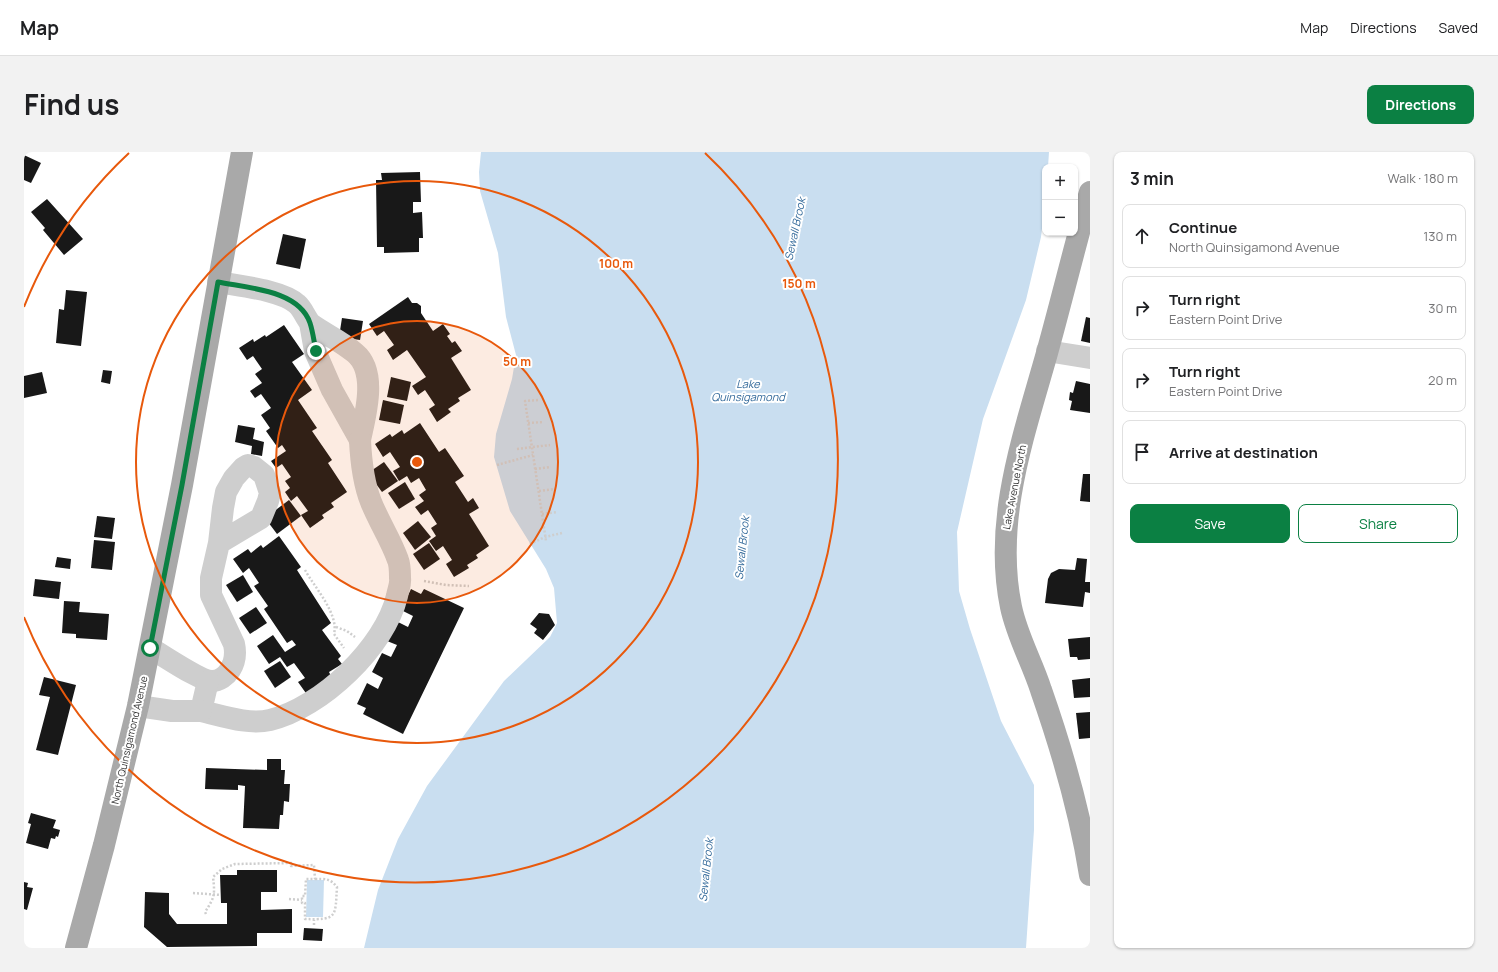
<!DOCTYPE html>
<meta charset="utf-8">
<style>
:root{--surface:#fff;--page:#f2f2f2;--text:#202124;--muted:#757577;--line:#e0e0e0;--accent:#0b8043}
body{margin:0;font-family:Manrope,sans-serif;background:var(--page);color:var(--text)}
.controls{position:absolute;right:12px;top:12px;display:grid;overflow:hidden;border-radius:8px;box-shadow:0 1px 3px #0004}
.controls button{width:36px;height:36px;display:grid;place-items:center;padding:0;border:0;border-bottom:1px solid var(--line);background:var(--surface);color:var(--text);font:20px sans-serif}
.stop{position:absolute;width:12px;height:12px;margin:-9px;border:3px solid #0b8043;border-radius:50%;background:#fff}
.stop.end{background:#0b8043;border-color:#fff;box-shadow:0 1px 4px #0008}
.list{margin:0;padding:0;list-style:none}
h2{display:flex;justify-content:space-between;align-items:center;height:52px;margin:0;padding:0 16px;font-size:17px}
h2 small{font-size:13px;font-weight:400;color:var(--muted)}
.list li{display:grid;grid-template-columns:26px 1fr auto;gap:12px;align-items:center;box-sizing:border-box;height:64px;margin:0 8px 8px;padding:0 8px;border:1px solid var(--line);border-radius:8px}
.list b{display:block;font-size:15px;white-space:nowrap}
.list p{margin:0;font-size:13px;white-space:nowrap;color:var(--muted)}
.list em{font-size:13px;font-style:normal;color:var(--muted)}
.actions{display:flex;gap:8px;padding:12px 16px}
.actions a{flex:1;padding:9px 0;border:1px solid var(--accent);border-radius:8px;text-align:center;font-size:14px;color:var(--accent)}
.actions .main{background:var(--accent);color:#fff}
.icon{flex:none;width:22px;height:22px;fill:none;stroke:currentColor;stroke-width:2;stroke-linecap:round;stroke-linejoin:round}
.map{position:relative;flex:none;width:1066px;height:796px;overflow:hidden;border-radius:8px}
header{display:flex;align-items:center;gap:24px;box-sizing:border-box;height:56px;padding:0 20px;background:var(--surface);border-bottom:1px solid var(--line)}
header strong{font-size:19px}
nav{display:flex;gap:22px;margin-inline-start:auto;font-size:14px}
.intro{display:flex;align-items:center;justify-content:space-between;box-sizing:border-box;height:96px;padding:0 24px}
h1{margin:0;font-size:28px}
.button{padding:10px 18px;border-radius:8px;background:var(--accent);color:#fff;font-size:14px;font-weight:700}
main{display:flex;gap:24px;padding:0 24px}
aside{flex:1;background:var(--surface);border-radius:8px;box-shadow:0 1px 3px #0004}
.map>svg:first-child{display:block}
.water{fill:#c9def0}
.building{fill:#181818}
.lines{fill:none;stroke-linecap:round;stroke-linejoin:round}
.path{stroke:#cecece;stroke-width:2.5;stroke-dasharray:2 2;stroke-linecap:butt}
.minor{stroke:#cecece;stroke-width:22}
.major{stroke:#a9a9a9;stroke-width:22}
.route{stroke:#0b8043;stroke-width:5}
.ring{fill:none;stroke:#e8590c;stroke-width:2}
.labels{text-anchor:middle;stroke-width:4;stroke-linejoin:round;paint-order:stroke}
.street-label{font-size:10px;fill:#313131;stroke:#fff}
.water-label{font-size:11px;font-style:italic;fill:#366c9c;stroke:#fff}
.centre{fill:#e8590c;stroke:#fff;stroke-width:2}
.ring-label{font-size:12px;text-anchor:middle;font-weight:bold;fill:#e8590c;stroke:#fff;stroke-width:4;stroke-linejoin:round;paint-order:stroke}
</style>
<header>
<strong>Map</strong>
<nav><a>Map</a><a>Directions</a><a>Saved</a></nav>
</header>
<div class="intro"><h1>Find us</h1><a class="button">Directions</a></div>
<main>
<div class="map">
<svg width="1066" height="796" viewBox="0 0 1066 796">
<rect width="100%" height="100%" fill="#fff"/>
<g class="water">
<polygon points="457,0 1025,0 1024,15 1021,15 1021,51 1017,85 1002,148 959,267 933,380 935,439 946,477 977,569 1010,633 1010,678 1002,796 340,796 354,738 374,687 403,634 480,529 526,485 533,471 530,436 522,417 486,359 470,305 472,282 488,227 492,203 482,165 474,101 456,39 455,20"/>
<polygon points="283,728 300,728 299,765 282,765"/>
</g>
<g class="building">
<polygon points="0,3 17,11 7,31 0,28"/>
<polygon points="396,20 397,50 389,50 389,61 398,60 399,86 395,86 395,100 360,101 360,95 353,95 352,28 358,28 357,21"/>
<polygon points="23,47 59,87 40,103 19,78 21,76 7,60"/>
<polygon points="259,82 282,87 276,117 252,112"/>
<polygon points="42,138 63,140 57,194 32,191 35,157 40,158"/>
<polygon points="384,145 388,151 393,151 397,154 397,161 409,179 419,172 426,182 423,184 428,191 431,189 438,199 427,206 447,238 434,246 436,249 424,257 427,260 413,270 405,257 411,253 401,238 394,243 388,234 402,225 383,198 369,208 363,198 370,193 360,179 353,184 345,172"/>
<polygon points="1062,165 1066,166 1066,191 1057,189"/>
<polygon points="318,166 339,169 336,188 315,185"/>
<polygon points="260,173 280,202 268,210 288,238 274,248 293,276 288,279 308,308 304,311 323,340 307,351 310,355 298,363 300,366 286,376 277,363 284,359 273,344 267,349 261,340 266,336 261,329 267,325 258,312 252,316 247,309 262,299 258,293 254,296 242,279 246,276 237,263 247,256 237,242 231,246 226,239 238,231 231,222 238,217 229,204 223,208 215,196 229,187 230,190 241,183 242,185"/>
<polygon points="79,218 88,219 86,232 77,230"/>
<polygon points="18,220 23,241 0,246 0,224"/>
<polygon points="367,225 387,230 383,249 363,245"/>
<polygon points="1052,229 1066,232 1066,261 1046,258 1048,249 1045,248 1046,240 1049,241"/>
<polygon points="359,248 380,253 376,272 355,268"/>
<polygon points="396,271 415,300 421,296 440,324 431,330 444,350 449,346 455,356 445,362 465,394 452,403 454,406 443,413 445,416 430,425 422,412 428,408 419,394 412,399 405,389 412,384 407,376 413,372 404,358 397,363 391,355 400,349 395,343 402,338 395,326 387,331 383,324 375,329 369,319 376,315 366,300 359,305 351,292 366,282 368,285 378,278 380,282"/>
<polygon points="214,273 231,276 229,287 240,290 238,304 227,302 228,294 211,290"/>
<polygon points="360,310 374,329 358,340 344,321"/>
<polygon points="1059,322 1066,322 1066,350 1056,349"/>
<polygon points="381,330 391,347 375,357 364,341"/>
<polygon points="265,348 277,364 253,382 241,366"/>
<polygon points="73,364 91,366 88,387 70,385"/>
<polygon points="394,369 407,385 391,398 379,381"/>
<polygon points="255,384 277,415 273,418 307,471 298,478 317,504 314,507 318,512 305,520 307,524 284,544 274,530 281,526 270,511 263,515 256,505 245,512 233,494 249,483 261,500 272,493 268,488 263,491 240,457 244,454 230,434 235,431 225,416 219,421 209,407 224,397 227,401 237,393 239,396"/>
<polygon points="70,388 91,390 88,418 67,416"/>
<polygon points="405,391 416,407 400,418 389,402"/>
<polygon points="33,405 47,407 46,417 31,415"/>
<polygon points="1053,406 1063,407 1061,430 1066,430 1066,441 1061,440 1059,455 1021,451 1024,427 1027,421 1035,417 1051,418"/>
<polygon points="219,423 229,440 213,450 202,433"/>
<polygon points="11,427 37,430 35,447 9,444"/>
<polygon points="387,437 397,442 400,437 440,456 379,582 339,562 342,556 333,552 343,531 354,537 359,526 348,520 358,501 367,505 373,493 363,489 372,469 384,475 389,464 377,458"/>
<polygon points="40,449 56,450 55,460 85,462 83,488 52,486 52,482 38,481"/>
<polygon points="232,455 243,471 226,482 215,466"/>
<polygon points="515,461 525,462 531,473 519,488 510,481 513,477 506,472"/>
<polygon points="1066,485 1066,507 1054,508 1053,505 1046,505 1044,487"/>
<polygon points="256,509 267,525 251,536 240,519"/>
<polygon points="20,525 52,533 34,603 12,598 26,545 15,543"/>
<polygon points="1066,526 1066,545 1050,546 1048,528"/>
<polygon points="1066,560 1066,586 1055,587 1052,561"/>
<polygon points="243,607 257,607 257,618 261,618 260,632 266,632 265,650 260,649 259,663 256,663 255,677 219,676 221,634 214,633 214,638 181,637 182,616 243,618"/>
<polygon points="7,661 32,668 29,676 36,678 34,685 32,684 31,687 27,686 24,697 2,691 7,672 4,671"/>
<polygon points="213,718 253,718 253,740 237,740 237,758 268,757 268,781 233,781 233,794 143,795 120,775 121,740 145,741 145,762 153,772 203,772 203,751 197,751 196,723 213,723"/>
<polygon points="0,730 4,731 3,735 9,736 3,758 0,757"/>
<polygon points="280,776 299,777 298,789 279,788"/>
</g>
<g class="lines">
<g class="path">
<polyline points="514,248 501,249 522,389"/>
<polyline points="504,271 520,270"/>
<polyline points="493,297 526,293"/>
<polyline points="473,313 509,303"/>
<polyline points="511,317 527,315"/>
<polyline points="515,339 530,337"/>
<polyline points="518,362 533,360"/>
<polyline points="506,392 521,385 538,381"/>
<path d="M281,418c10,18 34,44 29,64l10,14"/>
<polyline points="400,429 422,433 445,434"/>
<polyline points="312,475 323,479 331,485"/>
<polyline points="169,741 197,743"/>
<polyline points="265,747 278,748"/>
<path d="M182,762l-1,-2c10,-15 10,-18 8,-35l9,-8 13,-5 56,-1v3l23,-1 1,14h-9l-1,17h-3v7h3v16c33,1 30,-2 32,-32 -7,-9 -12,-8 -22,-8"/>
<polyline points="290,773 290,768"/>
</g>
<g class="minor">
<path d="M194,130c21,4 64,8 79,22 6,5 9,15 14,20 14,10 30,17 44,29 23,19 10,63 5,87l-28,-50 -17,-39 -5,-28"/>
<polyline points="1023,199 1066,206"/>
<path d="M126,496c13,7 50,33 62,33 7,0 14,-5 18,-11 5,-8 6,-17 4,-26l-23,-49v-17l8,-35 4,-35 3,-16 8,-14 9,-10 5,-3 6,2 10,8 6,18 -2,8 -7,17 -42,25"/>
<path d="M184,529l-7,30c22,5 47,14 69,9 51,-12 115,-73 127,-124 1,-6 4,-12 3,-18 0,-6 0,-13 -2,-18 -7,-20 -19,-38 -27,-58 -8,-20 -10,-40 -11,-62"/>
<polyline points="114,554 148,559 177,559"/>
</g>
<g class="major">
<path d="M1066,40c-15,53 -28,107 -43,161 -23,82 -54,167 -36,254 6,29 21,55 30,83 21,60 39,122 49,185"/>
<polyline points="52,796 80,693 114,554 158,333 218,0"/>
</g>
</g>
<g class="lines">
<path class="route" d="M126,496l32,-163 36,-203c30,6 81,8 92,41 3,9 4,19 6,28"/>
</g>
<circle cx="393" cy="310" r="141" fill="#e8590c" fill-opacity=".12"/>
<g class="ring">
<circle cx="393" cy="310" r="141"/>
<circle cx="393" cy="310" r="281"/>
<path d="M0 155A422 422 0 0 1 105 1M681 1A422 422 0 1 1 0 465"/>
</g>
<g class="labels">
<g class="street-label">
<text transform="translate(990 335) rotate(-79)" y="4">Lake Avenue North</text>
<text transform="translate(105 588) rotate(-77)" y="4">North Quinsigamond Avenue</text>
</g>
<g class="water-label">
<text transform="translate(771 77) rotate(-78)" y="4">Sewall Brook</text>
<text x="724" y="236">Lake<tspan x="724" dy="13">Quinsigamond</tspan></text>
<text transform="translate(718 396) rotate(-84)" y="4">Sewall Brook</text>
<text transform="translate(682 718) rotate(-84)" y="4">Sewall Brook</text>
</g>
</g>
<circle cx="393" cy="310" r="6" class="centre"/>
<g class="ring-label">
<text x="592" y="116">100 m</text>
<text x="775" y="136">150 m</text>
<text x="493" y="214">50 m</text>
</g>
</svg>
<div class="controls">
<button>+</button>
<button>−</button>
</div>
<div class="stop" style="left:126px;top:496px"></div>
<div class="stop end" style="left:292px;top:199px"></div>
</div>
<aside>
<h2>3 min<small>Walk · 180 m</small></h2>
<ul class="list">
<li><svg class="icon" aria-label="ahead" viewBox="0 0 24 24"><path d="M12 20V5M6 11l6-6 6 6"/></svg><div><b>Continue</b><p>North Quinsigamond Avenue</p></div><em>130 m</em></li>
<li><svg class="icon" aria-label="right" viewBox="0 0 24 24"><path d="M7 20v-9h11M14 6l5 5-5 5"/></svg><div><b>Turn right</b><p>Eastern Point Drive</p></div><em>30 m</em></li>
<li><svg class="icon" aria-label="right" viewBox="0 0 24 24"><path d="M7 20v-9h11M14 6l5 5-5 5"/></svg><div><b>Turn right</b><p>Eastern Point Drive</p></div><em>20 m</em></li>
<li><svg class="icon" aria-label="arrive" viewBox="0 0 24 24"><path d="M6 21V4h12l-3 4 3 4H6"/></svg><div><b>Arrive at destination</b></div></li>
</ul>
<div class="actions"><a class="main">Save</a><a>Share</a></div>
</aside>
</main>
